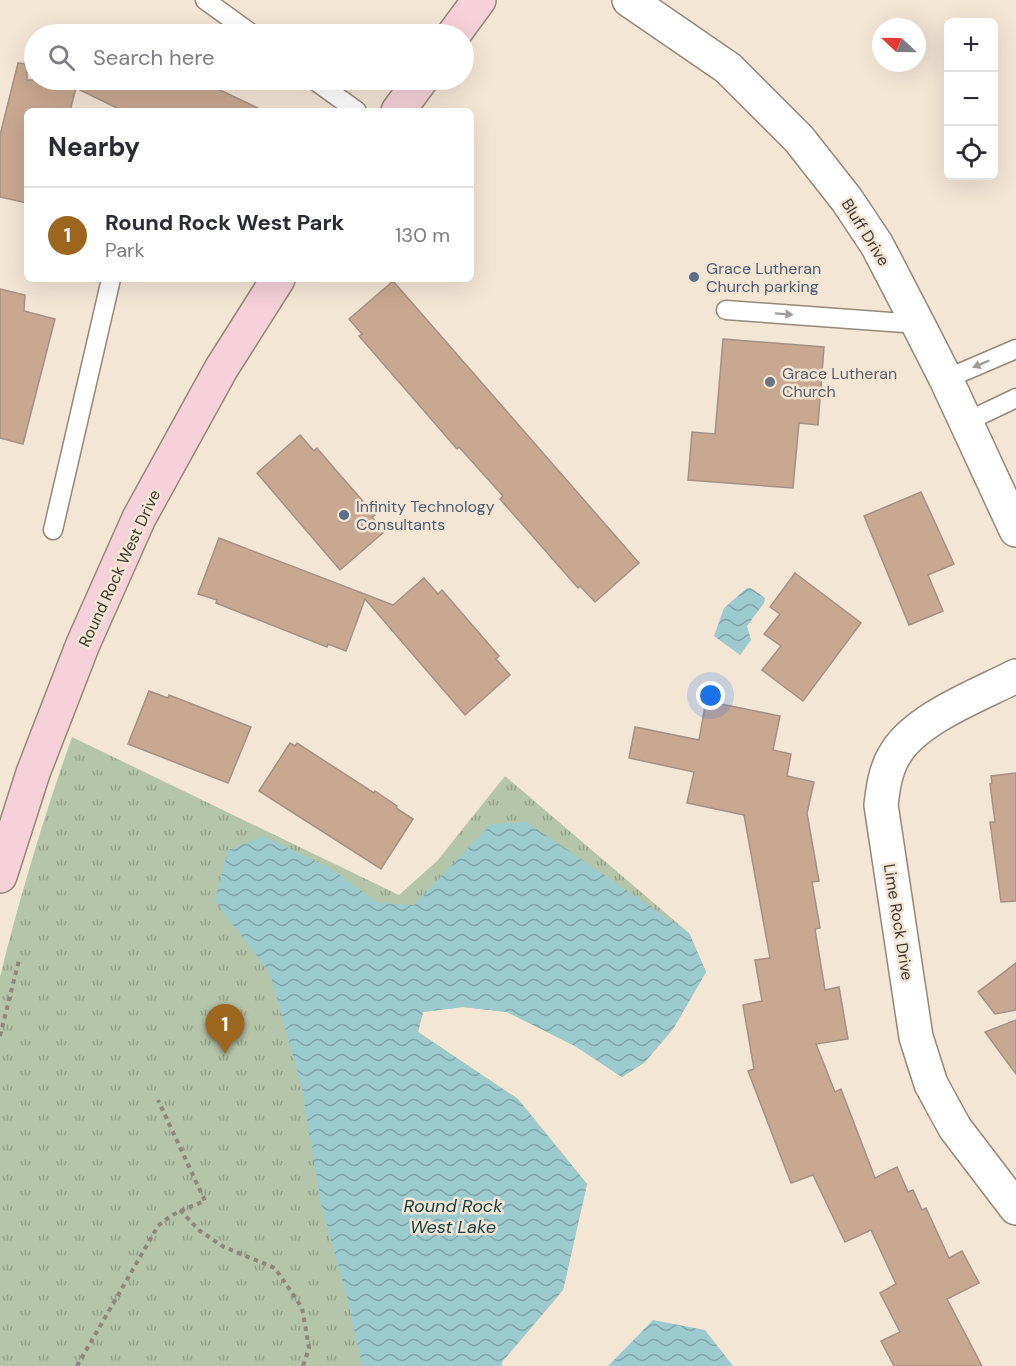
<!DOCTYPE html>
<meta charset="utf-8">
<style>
:root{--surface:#fff;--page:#f7f7f7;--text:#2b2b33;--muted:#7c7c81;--line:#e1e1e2;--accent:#9c661f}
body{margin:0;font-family:"DM Sans",sans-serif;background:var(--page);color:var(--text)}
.controls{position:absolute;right:18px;top:18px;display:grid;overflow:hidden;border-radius:9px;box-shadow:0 6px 24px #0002}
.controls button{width:54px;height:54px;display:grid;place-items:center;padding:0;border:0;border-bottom:2px solid var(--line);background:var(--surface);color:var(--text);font:30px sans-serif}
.compass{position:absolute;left:872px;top:18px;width:54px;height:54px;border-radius:50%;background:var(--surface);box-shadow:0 6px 24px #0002;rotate:292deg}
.you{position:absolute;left:711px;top:696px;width:21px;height:21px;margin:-15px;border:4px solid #fff;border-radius:50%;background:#1a73e8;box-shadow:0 0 0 9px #1a73e833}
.badge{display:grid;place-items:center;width:39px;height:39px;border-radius:50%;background:var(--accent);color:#fff;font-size:20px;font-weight:700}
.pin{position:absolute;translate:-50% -50px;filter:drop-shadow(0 2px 3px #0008)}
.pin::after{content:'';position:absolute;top:32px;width:21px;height:18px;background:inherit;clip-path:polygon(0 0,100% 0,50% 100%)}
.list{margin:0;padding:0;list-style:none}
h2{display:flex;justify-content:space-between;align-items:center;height:78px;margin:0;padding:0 24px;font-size:26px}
h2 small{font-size:20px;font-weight:400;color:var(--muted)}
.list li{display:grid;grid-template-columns:39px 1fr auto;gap:18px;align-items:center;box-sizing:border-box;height:96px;padding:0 24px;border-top:2px solid var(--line)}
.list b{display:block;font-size:22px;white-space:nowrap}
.list p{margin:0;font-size:20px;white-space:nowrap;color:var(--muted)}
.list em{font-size:20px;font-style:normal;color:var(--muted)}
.icon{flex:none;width:33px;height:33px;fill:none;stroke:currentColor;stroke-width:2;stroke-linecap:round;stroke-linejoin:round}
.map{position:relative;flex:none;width:1016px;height:1366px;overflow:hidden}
.search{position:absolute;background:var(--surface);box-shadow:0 6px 24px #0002;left:24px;top:24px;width:450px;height:66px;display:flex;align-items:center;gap:15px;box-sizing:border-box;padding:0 21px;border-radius:33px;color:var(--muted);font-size:22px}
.panel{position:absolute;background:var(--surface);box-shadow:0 6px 24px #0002;left:24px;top:108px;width:450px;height:174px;border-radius:9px}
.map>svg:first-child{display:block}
.park{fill:url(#park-tufts)}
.water{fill:url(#water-waves)}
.building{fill:#c9a891;stroke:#a39185;stroke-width:1.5}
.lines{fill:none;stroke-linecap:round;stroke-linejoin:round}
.lane-casing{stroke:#948878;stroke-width:21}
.street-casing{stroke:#948878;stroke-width:36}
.secondary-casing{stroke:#948878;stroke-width:36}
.path{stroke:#90867b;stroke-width:4;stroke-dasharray:4.5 4.5;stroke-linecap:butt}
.lane{stroke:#fff;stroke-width:18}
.street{stroke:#fff;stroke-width:33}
.secondary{stroke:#f6d1d9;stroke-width:33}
.oneway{fill:#9e9b98}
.service-dot{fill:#5c6f8a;stroke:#f4e6d5;stroke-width:2}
.worship-dot{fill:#6b7280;stroke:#f4e6d5;stroke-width:2}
.labels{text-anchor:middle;stroke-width:5;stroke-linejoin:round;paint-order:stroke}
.street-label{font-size:16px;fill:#3d3731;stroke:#f4e6d5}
.service-label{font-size:16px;fill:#4e5e75;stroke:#f4e6d5;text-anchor:start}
.worship-label{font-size:16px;fill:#5b616d;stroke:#f4e6d5;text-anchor:start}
.water-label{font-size:18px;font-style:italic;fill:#154146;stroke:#f4e6d5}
</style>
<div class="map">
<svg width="1016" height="1366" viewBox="0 0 1016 1366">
<defs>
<pattern id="park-tufts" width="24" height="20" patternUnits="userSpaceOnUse" patternTransform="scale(1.5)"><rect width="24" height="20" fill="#b5c5a9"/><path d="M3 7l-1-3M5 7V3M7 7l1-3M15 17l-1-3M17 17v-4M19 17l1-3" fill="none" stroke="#94a18a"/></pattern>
<pattern id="water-waves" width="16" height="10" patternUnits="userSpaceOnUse" patternTransform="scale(1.5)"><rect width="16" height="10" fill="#9bcacf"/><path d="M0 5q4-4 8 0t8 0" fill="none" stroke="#80a5a9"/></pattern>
</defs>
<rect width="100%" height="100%" fill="#f4e6d5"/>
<path class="park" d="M72,737l327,158 38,-34 68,-85 184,157 17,39 -33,57 -28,33 -23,15 -47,-31 -68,-34 -44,-5 -40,5 -5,20 100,67 69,85 -24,106 -61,72v4h-502v-389c20,-81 44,-161 72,-240z"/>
<g class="water">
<polygon points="747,588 751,588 765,598 764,603 747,626 751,640 740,655 714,636 724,608"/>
<polygon points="527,822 689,933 706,972 673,1029 645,1062 622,1077 575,1046 507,1012 463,1007 423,1012 418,1032 518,1099 587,1184 563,1290 502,1362 502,1366 362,1366 347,1297 321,1203 302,1088 270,973 215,901 228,850 264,836 330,868 379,903 414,905 491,824"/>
<polygon points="653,1320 705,1330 733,1366 608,1366"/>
</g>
<g class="building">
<polygon points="18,63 27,64 27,80 199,80 264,111 123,111 76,88 70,111 27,111 27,203 0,197 0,135"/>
<polygon points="393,281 639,563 595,602 580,586 578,588 500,499 503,496 459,447 457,449 359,336 362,334 349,319"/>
<polygon points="0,289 25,295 24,311 55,319 23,444 0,438"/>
<polygon points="723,339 824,347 818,425 799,423 793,488 688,480 692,432 715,434"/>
<polygon points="300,435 314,451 317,448 334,468 375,515 372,517 384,532 340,570 257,473"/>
<polygon points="921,492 954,564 928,575 943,611 909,625 864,516"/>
<polygon points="219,538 393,605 424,578 438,594 442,590 499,656 496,659 510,675 465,715 365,599 346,651 328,644 327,647 216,603 217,600 198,594"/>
<polygon points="795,573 861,623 803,701 762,670 781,646 764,634 780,614 770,607"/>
<polygon points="149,691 168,698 169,695 251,727 228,783 128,744"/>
<polygon points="706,701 780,716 773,750 791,754 787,776 814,782 807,813 819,881 812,882 820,928 815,929 825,990 839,987 848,1039 816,1044 835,1092 841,1089 875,1178 897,1167 908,1192 913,1190 922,1210 926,1208 949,1258 962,1251 979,1283 947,1299 982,1366 894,1366 881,1341 900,1332 880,1293 896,1284 871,1230 845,1242 813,1175 791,1183 748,1071 754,1069 743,1005 762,1001 755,960 770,958 744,815 687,803 694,772 629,758 635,727 699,740"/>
<polygon points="290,743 295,746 297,743 374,793 375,791 397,806 396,808 413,819 381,869 259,791"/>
<polygon points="1016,773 1016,901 1001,902 990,822 995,822 990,784 992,783 991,776"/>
<polygon points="1016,963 1016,1010 995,1014 978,992"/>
<polygon points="1016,1020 1016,1074 985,1032"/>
</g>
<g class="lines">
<defs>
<g id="lane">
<polyline points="205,0 252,34"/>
<polyline points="314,80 357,111"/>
<polyline points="726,310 918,324"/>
<polyline points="946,379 1016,349"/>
<polyline points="966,422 1016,398"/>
<polyline points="53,530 111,279"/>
</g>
<g id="street">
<polyline points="629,0 728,68 799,139 847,200 877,245 918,324 946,379 1016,530"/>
<path d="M1016,676c-37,19 -102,43 -122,80 -9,15 -11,33 -13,49l35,232 15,47 24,44 61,80"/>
</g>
<g id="secondary">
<polyline points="454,34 479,0"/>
<polyline points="398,111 421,80"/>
<polyline points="0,876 33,773 83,644 139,518 221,369 278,279"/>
</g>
</defs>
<use href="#lane" class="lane-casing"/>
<use href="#street" class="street-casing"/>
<use href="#secondary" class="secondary-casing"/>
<g class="path">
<polyline points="0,1036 19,960"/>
<polyline points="180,1210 200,1231 224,1247 275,1268 302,1308 309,1348 303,1366"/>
<path d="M77,1366l81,-140c14,-13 29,-18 47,-25l-47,-101"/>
</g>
<use href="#lane" class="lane"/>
<use href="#street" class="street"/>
<use href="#secondary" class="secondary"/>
</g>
<defs><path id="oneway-solid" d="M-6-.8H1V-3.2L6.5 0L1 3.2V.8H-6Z" transform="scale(1.5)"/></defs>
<g class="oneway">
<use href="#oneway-solid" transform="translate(784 314) rotate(4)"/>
<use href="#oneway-solid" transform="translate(981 364) rotate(157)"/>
</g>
<g class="service-dot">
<circle cx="694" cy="277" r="6"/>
<circle cx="344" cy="515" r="6"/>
</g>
<circle class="worship-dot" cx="770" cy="382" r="6"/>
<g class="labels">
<g class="street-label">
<text transform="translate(866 232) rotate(58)" y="6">Bluff Drive</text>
<text transform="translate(119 568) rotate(-65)" y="6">Round Rock West Drive</text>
<text transform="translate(899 922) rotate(81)" y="6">Lime Rock Drive</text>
</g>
<g class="service-label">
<text x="706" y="274">Grace Lutheran<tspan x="706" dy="18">Church parking</tspan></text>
<text x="356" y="512">Infinity Technology<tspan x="356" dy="18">Consultants</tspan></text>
</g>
<g class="worship-label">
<text x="782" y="379">Grace Lutheran<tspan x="782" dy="18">Church</tspan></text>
</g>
<g class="water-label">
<text x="453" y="1212">Round Rock<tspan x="453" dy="21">West Lake</tspan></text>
</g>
</g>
</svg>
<div class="controls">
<button>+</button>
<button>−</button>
<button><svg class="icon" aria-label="locate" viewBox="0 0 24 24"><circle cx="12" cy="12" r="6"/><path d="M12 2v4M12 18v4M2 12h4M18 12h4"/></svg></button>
</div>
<svg class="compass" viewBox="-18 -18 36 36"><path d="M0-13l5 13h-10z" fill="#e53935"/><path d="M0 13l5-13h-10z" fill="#7c7c81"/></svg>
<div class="you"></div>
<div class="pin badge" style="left:225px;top:1054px">1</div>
<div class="search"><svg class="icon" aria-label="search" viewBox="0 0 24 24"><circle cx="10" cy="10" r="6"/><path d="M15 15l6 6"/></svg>Search here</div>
<section class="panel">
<h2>Nearby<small></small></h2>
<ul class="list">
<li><span class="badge">1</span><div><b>Round Rock West Park</b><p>Park</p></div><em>130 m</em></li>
</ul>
</section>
</div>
